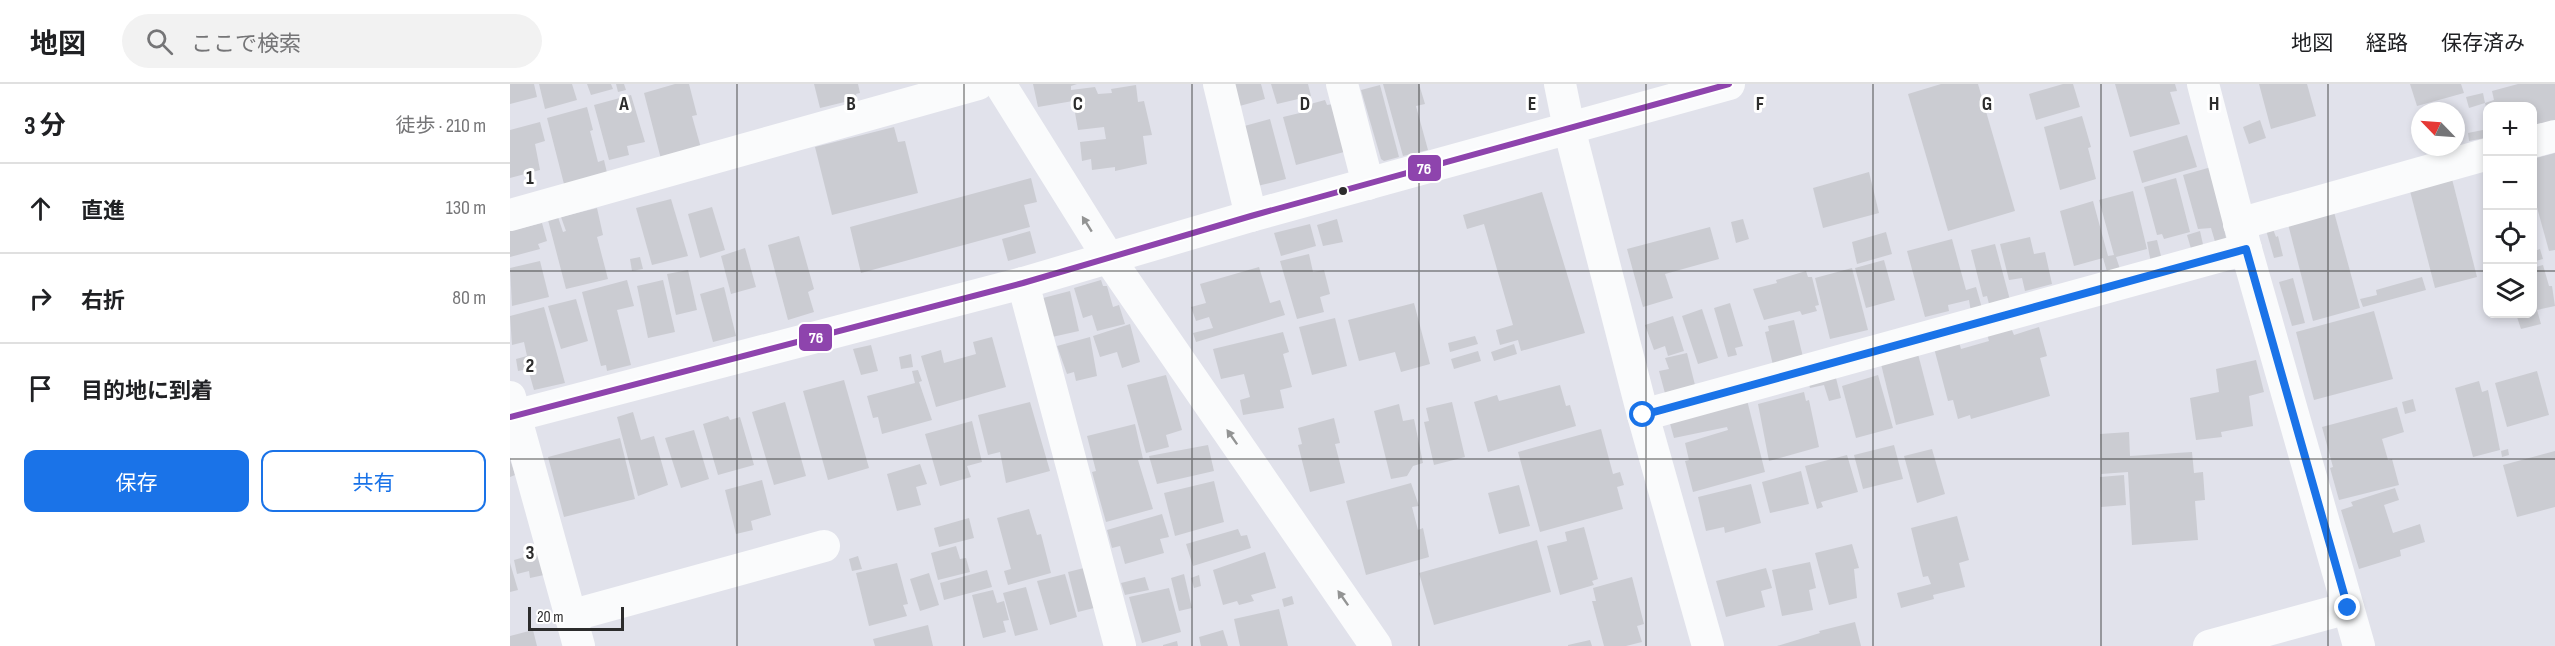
<!DOCTYPE html>
<html lang="ja">
<meta charset="utf-8">
<style>
:root{--surface:#fff;--page:#f2f2f2;--text:#202124;--muted:#757577;--line:#e0e0e0;--accent:#1a73e8}
body{margin:0;font-family:"Sofia Sans Condensed","Noto Sans JP",sans-serif;background:var(--page);color:var(--text)}
.controls{position:absolute;right:18px;top:18px;display:grid;overflow:hidden;border-radius:12px;box-shadow:0 3px 9px #0003}
.controls button{width:54px;height:54px;display:grid;place-items:center;padding:0;border:0;border-bottom:2px solid var(--line);background:var(--surface);color:var(--text);font:30px sans-serif}
.compass{position:absolute;left:1901px;top:18px;width:54px;height:54px;border-radius:50%;background:var(--surface);box-shadow:0 3px 9px #0003;rotate:295deg}
.scale{position:absolute;left:18px;bottom:15px;width:96px;box-sizing:border-box;padding-left:6px;border:3px solid #2c2c2c;border-top:0;font-size:16px;line-height:21px;white-space:nowrap;color:#2c2c2c;-webkit-text-stroke:4px #fff;paint-order:stroke}
.stop{position:absolute;width:18px;height:18px;margin:-14px;border:4px solid #1a73e8;border-radius:50%;background:#fff}
.stop.end{background:#1a73e8;border-color:#fff;box-shadow:0 2px 6px #0008}
.list{margin:0;padding:0;list-style:none}
h2{display:flex;justify-content:space-between;align-items:center;height:78px;margin:0;padding:0 24px;font-size:26px}
h2 small{font-size:20px;font-weight:400;color:var(--muted)}
.list li{display:grid;grid-template-columns:39px 1fr auto;gap:18px;align-items:center;box-sizing:border-box;height:90px;padding:0 24px;border-top:2px solid var(--line)}
.list b{display:block;font-size:22px;white-space:nowrap}
.list em{font-size:20px;font-style:normal;color:var(--muted)}
.actions{display:flex;gap:12px;padding:18px 24px}
.actions a{flex:1;padding:14px 0;border:2px solid var(--accent);border-radius:12px;text-align:center;font-size:21px;color:var(--accent)}
.actions .main{background:var(--accent);color:#fff}
.icon{flex:none;width:33px;height:33px;fill:none;stroke:currentColor;stroke-width:2;stroke-linecap:round;stroke-linejoin:round}
.map{position:relative;flex:none;width:2045px;height:562px;overflow:hidden}
header{display:flex;align-items:center;gap:36px;box-sizing:border-box;height:84px;padding:0 30px;background:var(--surface);border-bottom:2px solid var(--line)}
header strong{font-size:28px}
nav{display:flex;gap:33px;margin-inline-start:auto;font-size:21px}
.search{width:420px;height:54px;background:var(--page);display:flex;align-items:center;gap:15px;box-sizing:border-box;padding:0 21px;border-radius:33px;color:var(--muted);font-size:22px}
main{display:flex}
aside{flex:1;background:var(--surface)}
.map>svg:first-child{display:block}
.building{fill:#cbccd2}
.lines{fill:none;stroke-linecap:round;stroke-linejoin:round}
.minor{stroke:#fafbfc;stroke-width:32}
.bus-1-casing{stroke:#fff;stroke-width:10}
.bus-1{stroke:#8e44ad;stroke-width:6}
.oneway{fill:#939494}
.route{stroke:#1a73e8;stroke-width:8}
.grid{fill:none;stroke:#2c2c2c;stroke-width:1.5;stroke-opacity:0.55}
.bus-dot{fill:#2c2c2c;stroke:#fff;stroke-width:2}
.grid-label{font-size:20px;text-anchor:middle;font-weight:bold;fill:#2c2c2c;stroke:#fff;stroke-width:6;stroke-linejoin:round;paint-order:stroke}
.line-badge{stroke:#fff;stroke-width:2}
.badge-label{font-size:16px;text-anchor:middle;font-weight:bold;fill:#fff}
</style>
<header>
<strong>地図</strong>
<div class="search"><svg class="icon" aria-label="search" viewBox="0 0 24 24"><circle cx="10" cy="10" r="6"/><path d="M15 15l6 6"/></svg>ここで検索</div>
<nav><a>地図</a><a>経路</a><a>保存済み</a></nav>
</header>
<main>
<aside>
<h2>3 分<small>徒歩 · 210 m</small></h2>
<ul class="list">
<li><svg class="icon" aria-label="ahead" viewBox="0 0 24 24"><path d="M12 20V5M6 11l6-6 6 6"/></svg><div><b>直進</b></div><em>130 m</em></li>
<li><svg class="icon" aria-label="right" viewBox="0 0 24 24"><path d="M7 20v-9h11M14 6l5 5-5 5"/></svg><div><b>右折</b></div><em>80 m</em></li>
<li><svg class="icon" aria-label="arrive" viewBox="0 0 24 24"><path d="M6 21V4h12l-3 4 3 4H6"/></svg><div><b>目的地に到着</b></div></li>
</ul>
<div class="actions"><a class="main">保存</a><a>共有</a></div>
</aside>
<div class="map">
<svg width="2045" height="562" viewBox="0 0 2045 562">
<rect width="100%" height="100%" fill="#e1e2eb"/>
<g class="building">
<polygon points="0,0 24,0 27,13 0,20"/>
<polygon points="29,0 62,0 67,16 35,25"/>
<polygon points="77,0 101,0 103,5 81,11"/>
<polygon points="106,0 114,0 116,6 108,8"/>
<polygon points="165,0 179,0 187,31 182,32 191,64 151,75 134,9"/>
<polygon points="304,0 348,0 350,9 346,10 347,15 310,24"/>
<polygon points="523,0 567,0 561,2 561,6 585,3 588,10 602,9 601,5 626,1 628,18 634,17 642,51 633,52 637,80 605,87 605,83 582,86 581,75 572,77 570,58 596,55 594,43 568,46 563,17 528,23"/>
<polygon points="719,0 751,0 755,15 726,23"/>
<polygon points="761,0 798,0 801,12 767,20"/>
<polygon points="873,0 909,0 915,20 906,22 918,66 893,72"/>
<polygon points="1431,0 1468,0 1505,127 1438,147 1398,10"/>
<polygon points="1553,0 1563,0 1570,23 1526,36 1519,10"/>
<polygon points="1605,0 1665,0 1667,7 1660,8 1670,40 1620,53"/>
<polygon points="1749,0 1797,0 1806,32 1761,45"/>
<polygon points="1900,0 1951,0 1954,9 1907,22"/>
<polygon points="2008,0 2045,0 2045,37 2022,44 2022,22 1977,22 1977,27 1975,19 1984,16 1982,7"/>
<polygon points="870,1 889,73 874,77 871,75 851,6"/>
<polygon points="1973,9 1975,19 1959,24 1956,13"/>
<polygon points="121,11 135,58 117,62 119,71 99,76 84,21"/>
<polygon points="815,16 817,21 829,19 834,68 786,81 773,33 794,28 793,22"/>
<polygon points="77,23 83,46 80,47 88,78 94,76 98,93 54,100 37,34"/>
<polygon points="1572,32 1581,63 1578,64 1586,95 1550,106 1534,43"/>
<polygon points="760,35 776,95 743,103 727,44"/>
<polygon points="1750,36 1756,54 1739,60 1733,43"/>
<polygon points="30,38 35,57 25,60 30,86 0,94 0,46"/>
<polygon points="384,43 388,58 395,57 408,109 322,131 305,63"/>
<polygon points="1973,46 1975,54 1959,57 1958,49"/>
<polygon points="1677,51 1687,83 1632,99 1623,67"/>
<polygon points="2045,69 2045,166 2039,167 2022,105 2022,75"/>
<polygon points="1705,82 1718,139 1713,140 1717,159 1706,161 1701,144 1688,145 1673,91"/>
<polygon points="1359,88 1369,129 1313,144 1303,104"/>
<polygon points="521,94 527,118 514,121 520,143 351,189 340,143"/>
<polygon points="1666,94 1680,148 1654,155 1652,150 1647,151 1634,103"/>
<polygon points="1942,95 1967,193 1925,204 1900,107"/>
<polygon points="1623,107 1637,165 1606,173 1611,188 1598,191 1593,174 1564,182 1550,127 1583,117 1598,172 1604,171 1589,116"/>
<polygon points="1032,108 1075,249 1011,267 1008,256 990,261 986,246 1003,241 974,140 957,145 953,131"/>
<polygon points="161,115 178,172 142,181 126,124"/>
<polygon points="202,123 215,166 190,174 178,130"/>
<polygon points="87,124 93,151 87,153 98,195 56,205 38,136 48,133 53,148 56,147 51,133"/>
<polygon points="1824,128 1850,224 1803,237 1778,140"/>
<polygon points="827,135 833,158 813,162 807,141"/>
<polygon points="1233,135 1239,155 1226,159 1221,138"/>
<polygon points="32,139 37,157 28,160 30,165 0,173 0,147"/>
<polygon points="800,140 806,162 771,172 764,149"/>
<polygon points="1200,143 1209,175 1155,190 1163,214 1133,223 1117,165"/>
<polygon points="1763,145 1766,153 1768,152 1773,172 1764,174 1756,146"/>
<polygon points="520,147 526,169 498,177 492,155"/>
<polygon points="1690,147 1694,165 1682,168 1677,151"/>
<polygon points="1376,148 1382,170 1347,180 1342,158"/>
<polygon points="289,152 304,205 298,208 304,228 278,236 258,161"/>
<polygon points="1520,153 1524,170 1535,168 1542,200 1515,207 1512,194 1499,196 1490,160"/>
<polygon points="1442,155 1456,206 1466,203 1472,224 1461,228 1459,216 1438,221 1439,227 1415,233 1397,167"/>
<polygon points="1647,156 1652,176 1641,179 1637,158"/>
<polygon points="1485,160 1500,216 1479,220 1477,212 1473,213 1461,166"/>
<polygon points="235,164 246,203 221,210 211,172"/>
<polygon points="2030,165 2033,175 2022,178 2022,168"/>
<polygon points="799,170 803,188 814,186 820,210 810,213 814,228 787,235 770,177"/>
<polygon points="130,173 133,185 122,187 120,175"/>
<polygon points="1374,176 1385,216 1356,224 1345,184"/>
<polygon points="30,177 39,213 2,222 0,184"/>
<polygon points="2033,181 2039,202 2042,202 2045,222 2027,226 2031,240 2011,245 2006,230 2022,230 2022,184"/>
<polygon points="749,183 760,219 770,216 775,231 686,258 683,249 703,244 699,233 686,237 681,223 696,219 690,200"/>
<polygon points="1342,184 1358,246 1320,255 1305,194"/>
<polygon points="178,186 187,226 166,231 157,190"/>
<polygon points="1296,187 1298,193 1302,193 1309,221 1305,222 1307,227 1292,231 1290,227 1254,236 1243,205 1267,199 1266,196"/>
<polygon points="1912,193 1916,206 1853,223 1850,215 1867,211 1866,206"/>
<polygon points="1783,194 1795,239 1782,242 1769,198"/>
<polygon points="117,196 124,222 107,226 121,281 97,287 96,281 91,282 72,208"/>
<polygon points="153,196 165,248 138,254 127,202"/>
<polygon points="591,196 593,202 597,202 603,223 609,221 615,240 587,247 582,231 573,234 564,204"/>
<polygon points="214,203 226,252 203,258 190,210"/>
<polygon points="560,207 569,247 542,253 533,214"/>
<polygon points="66,215 78,257 51,265 38,222"/>
<polygon points="904,219 920,280 891,288 885,268 849,277 838,236"/>
<polygon points="1220,219 1233,262 1225,264 1227,271 1218,273 1204,224"/>
<polygon points="34,223 55,299 24,306 18,285 8,287 6,275 17,272 14,258 2,261 0,232"/>
<polygon points="1192,225 1208,274 1188,280 1172,232"/>
<polygon points="1864,227 1883,295 1804,316 1786,248"/>
<polygon points="1163,232 1174,267 1158,272 1155,262 1144,266 1135,241"/>
<polygon points="825,234 837,282 802,291 789,243"/>
<polygon points="1284,236 1293,273 1263,281 1255,248 1259,247 1258,242"/>
<polygon points="620,240 630,278 612,284 607,268 590,273 583,252"/>
<polygon points="1529,243 1537,272 1530,274 1540,312 1461,335 1460,331 1448,335 1443,316 1438,317 1424,264 1449,258 1451,265 1479,257 1477,250 1501,244 1504,251"/>
<polygon points="773,248 779,268 773,270 782,303 770,306 774,324 733,331 730,316 740,313 734,290 711,295 703,265"/>
<polygon points="965,252 968,260 940,268 938,259"/>
<polygon points="482,253 496,303 426,323 411,272 431,266 434,279 466,270 463,258"/>
<polygon points="580,253 587,292 566,297 564,288 557,290 547,262"/>
<polygon points="1004,260 1007,270 984,277 981,268"/>
<polygon points="361,261 368,287 351,291 343,265"/>
<polygon points="968,267 971,277 944,285 941,275"/>
<polygon points="1177,269 1186,305 1156,313 1149,287 1159,285 1155,274"/>
<polygon points="401,270 403,283 391,285 389,273"/>
<polygon points="1408,270 1424,331 1386,341 1371,280"/>
<polygon points="1746,276 1754,308 1739,312 1743,342 1711,348 1712,353 1686,356 1680,314 1709,308 1706,285"/>
<polygon points="408,286 412,297 409,298 422,336 372,350 368,333 363,334 357,312 405,299 402,287"/>
<polygon points="2027,287 2039,331 1997,343 1985,299"/>
<polygon points="1325,290 1331,314 1319,317 1314,301 1300,304 1298,296"/>
<polygon points="656,291 672,346 656,351 659,363 636,369 617,301"/>
<polygon points="1368,291 1383,344 1346,354 1332,302"/>
<polygon points="334,296 359,384 318,396 293,307"/>
<polygon points="1969,297 1972,308 1978,306 1990,366 1963,373 1945,304"/>
<polygon points="1050,301 1056,322 1060,321 1066,342 978,368 964,318 987,311 989,317"/>
<polygon points="1294,308 1296,317 1299,316 1309,363 1259,377 1248,320"/>
<polygon points="1903,315 1906,327 1895,330 1892,318"/>
<polygon points="1237,316 1255,388 1183,408 1175,377 1179,376 1175,359 1218,346 1217,343 1164,354 1159,336"/>
<polygon points="275,318 296,392 264,401 242,328"/>
<polygon points="520,318 540,387 496,399 490,368 478,371 468,331"/>
<polygon points="942,318 955,373 924,381 914,338 919,337 916,324"/>
<polygon points="889,320 893,337 904,335 913,379 903,382 897,392 881,395 864,327"/>
<polygon points="1887,323 1894,348 1872,355 1878,376 1882,375 1889,401 1829,416 1820,384 1823,383 1812,343"/>
<polygon points="123,328 131,356 144,352 158,401 128,412 107,333"/>
<polygon points="218,332 220,336 230,333 244,381 208,391 193,340"/>
<polygon points="824,334 830,359 825,360 835,399 800,408 788,361 792,360 788,344"/>
<polygon points="462,337 472,378 457,382 461,393 430,402 415,350"/>
<polygon points="625,340 633,375 628,376 643,425 596,438 582,388 586,387 577,352"/>
<polygon points="1091,345 1103,390 1110,388 1114,401 1107,403 1113,425 1030,448 1008,368"/>
<polygon points="184,346 199,395 171,404 155,354"/>
<polygon points="1619,348 1620,372 1682,368 1684,389 1693,388 1695,416 1685,417 1688,456 1622,461 1618,388 1591,390 1590,350"/>
<polygon points="110,354 125,415 54,433 38,373"/>
<polygon points="698,361 704,387 647,400 639,372"/>
<polygon points="1384,361 1393,395 1353,405 1344,371"/>
<polygon points="1422,365 1435,410 1407,419 1394,372"/>
<polygon points="1998,365 1999,371 1992,373 1991,367"/>
<polygon points="2045,367 2045,423 2007,433 1993,381"/>
<polygon points="1337,371 1348,408 1311,418 1313,423 1307,425 1295,382"/>
<polygon points="0,375 5,391 0,393"/>
<polygon points="410,380 417,400 406,403 411,421 387,427 377,390"/>
<polygon points="1291,387 1299,420 1260,429 1252,398"/>
<polygon points="1614,391 1616,421 1591,423 1590,393"/>
<polygon points="252,396 261,431 241,437 243,446 226,450 215,406"/>
<polygon points="704,397 714,438 665,452 654,409"/>
<polygon points="901,399 909,422 902,423 908,446 913,444 919,473 856,491 836,417"/>
<polygon points="1241,400 1251,439 1215,449 1214,443 1196,447 1188,413"/>
<polygon points="1009,401 1020,442 989,450 978,409"/>
<polygon points="1885,404 1889,416 1874,421 1883,449 1910,440 1915,458 1890,466 1891,472 1849,485 1831,426 1843,422 1841,418"/>
<polygon points="519,425 527,451 531,450 541,489 498,501 494,487 501,485 487,434"/>
<polygon points="652,430 659,453 650,455 654,469 615,480 610,462 602,464 597,446"/>
<polygon points="1447,432 1459,476 1449,479 1455,503 1423,511 1424,515 1391,524 1387,509 1421,500 1418,492 1413,493 1401,444"/>
<polygon points="459,434 464,454 429,463 424,444"/>
<polygon points="1074,443 1088,495 1082,497 1084,501 1050,511 1037,462 1057,457 1055,448"/>
<polygon points="728,445 731,452 737,451 741,464 683,482 676,460"/>
<polygon points="1027,456 1041,508 924,541 909,489"/>
<polygon points="1342,460 1349,484 1344,485 1347,514 1319,521 1305,469"/>
<polygon points="446,462 450,475 456,474 460,488 428,496 421,469"/>
<polygon points="755,468 766,504 741,511 744,517 729,521 727,517 713,521 703,486"/>
<polygon points="28,469 34,491 20,494 19,487 7,490 4,476"/>
<polygon points="348,472 352,485 342,487 339,475"/>
<polygon points="1300,478 1306,504 1299,506 1303,526 1272,532 1262,486"/>
<polygon points="0,479 8,506 0,508"/>
<polygon points="387,479 398,520 393,521 397,532 359,542 346,489"/>
<polygon points="582,482 592,522 568,528 558,488"/>
<polygon points="1256,484 1262,504 1251,507 1255,523 1216,533 1206,497"/>
<polygon points="477,486 482,503 434,516 430,499"/>
<polygon points="419,489 429,521 410,527 400,495"/>
<polygon points="555,490 567,533 540,541 527,497"/>
<polygon points="674,490 682,524 669,527 661,494"/>
<polygon points="689,491 691,502 684,504 681,494"/>
<polygon points="635,493 639,506 615,511 611,499"/>
<polygon points="1122,493 1134,540 1127,542 1132,558 1116,562 1094,562 1082,517 1086,517 1083,504"/>
<polygon points="516,503 528,546 505,552 493,509"/>
<polygon points="659,504 671,548 632,559 619,513"/>
<polygon points="483,506 487,519 494,517 499,536 493,537 496,548 473,554 462,511"/>
<polygon points="782,512 784,520 774,523 772,515"/>
<polygon points="769,525 778,562 730,562 724,535"/>
<polygon points="1345,538 1351,562 1267,562 1310,549 1309,547"/>
<polygon points="418,541 423,562 365,562 363,555"/>
<polygon points="23,546 27,562 0,562 0,552"/>
<polygon points="713,546 718,562 691,562 689,553"/>
<polygon points="1080,556 1082,562 1058,562 1058,561"/>
<polygon points="667,557 668,562 653,562 653,561"/>
</g>
<g class="lines">
<g class="minor">
<polyline points="490,0 598,173 866,562"/>
<polyline points="709,0 741,132"/>
<polyline points="832,0 858,100"/>
<polyline points="1050,0 1059,44 1133,331 1198,562"/>
<polyline points="1693,0 1736,165 1849,562"/>
<polyline points="2022,58 2045,52"/>
<polyline points="0,131 468,0"/>
<polyline points="1729,140 1978,70"/>
<polyline points="513,199 610,562"/>
<polyline points="0,313 69,562"/>
<polyline points="1133,331 1736,165"/>
<polyline points="0,333 513,199 741,132 1219,0"/>
<polyline points="60,532 314,462"/>
<polyline points="1699,562 1838,524"/>
</g>
<defs>
<polyline id="bus-1" points="0,333 513,199 741,132 1219,0"/>
</defs>
<use href="#bus-1" class="bus-1-casing"/>
<use href="#bus-1" class="bus-1"/>
</g>
<defs><path id="oneway-solid" d="M-6-.8H1V-3.2L6.5 0L1 3.2V.8H-6Z" transform="scale(1.5)"/></defs>
<g class="oneway">
<use href="#oneway-solid" transform="translate(577 140) rotate(-122)"/>
<use href="#oneway-solid" transform="translate(722 353) rotate(-125)"/>
<use href="#oneway-solid" transform="translate(833 514) rotate(-125)"/>
</g>
<g class="lines">
<polyline class="route" points="1133,331 1736,165 1838,524"/>
</g>
<path class="grid" d="M227,0v562M454,0v562M682,0v562M909,0v562M1136,0v562M1363,0v562M1591,0v562M1818,0v562M0,187h1978M2022,187h23M0,375h2045"/>
<circle class="bus-dot" cx="833" cy="107" r="5"/>
<g class="grid-label">
<text x="114" y="26">A</text>
<text x="341" y="26">B</text>
<text x="568" y="26">C</text>
<text x="795" y="26">D</text>
<text x="1022" y="26">E</text>
<text x="1250" y="26">F</text>
<text x="1477" y="26">G</text>
<text x="1704" y="26">H</text>
<text x="20" y="100">1</text>
<text x="20" y="288">2</text>
<text x="20" y="475">3</text>
</g>
<g class="line-badge">
<rect x="897" y="70" width="35" height="28" rx="6" fill="#8e44ad"/>
<rect x="288" y="239" width="35" height="29" rx="6" fill="#8e44ad"/>
</g>
<g class="badge-label">
<text x="914" y="90">76</text>
<text x="306" y="259">76</text>
</g>
</svg>
<div class="controls">
<button>+</button>
<button>−</button>
<button><svg class="icon" aria-label="locate" viewBox="0 0 24 24"><circle cx="12" cy="12" r="6"/><path d="M12 2v4M12 18v4M2 12h4M18 12h4"/></svg></button>
<button><svg class="icon" aria-label="layers" viewBox="0 0 24 24"><path d="M12 4l9 5-9 5-9-5zM3 14l9 5 9-5"/></svg></button>
</div>
<svg class="compass" viewBox="-18 -18 36 36"><path d="M0-13l5 13h-10z" fill="#e53935"/><path d="M0 13l5-13h-10z" fill="#757577"/></svg>
<div class="scale">20 m</div>
<div class="stop" style="left:1133px;top:331px"></div>
<div class="stop end" style="left:1838px;top:524px"></div>
</div>
</main>
